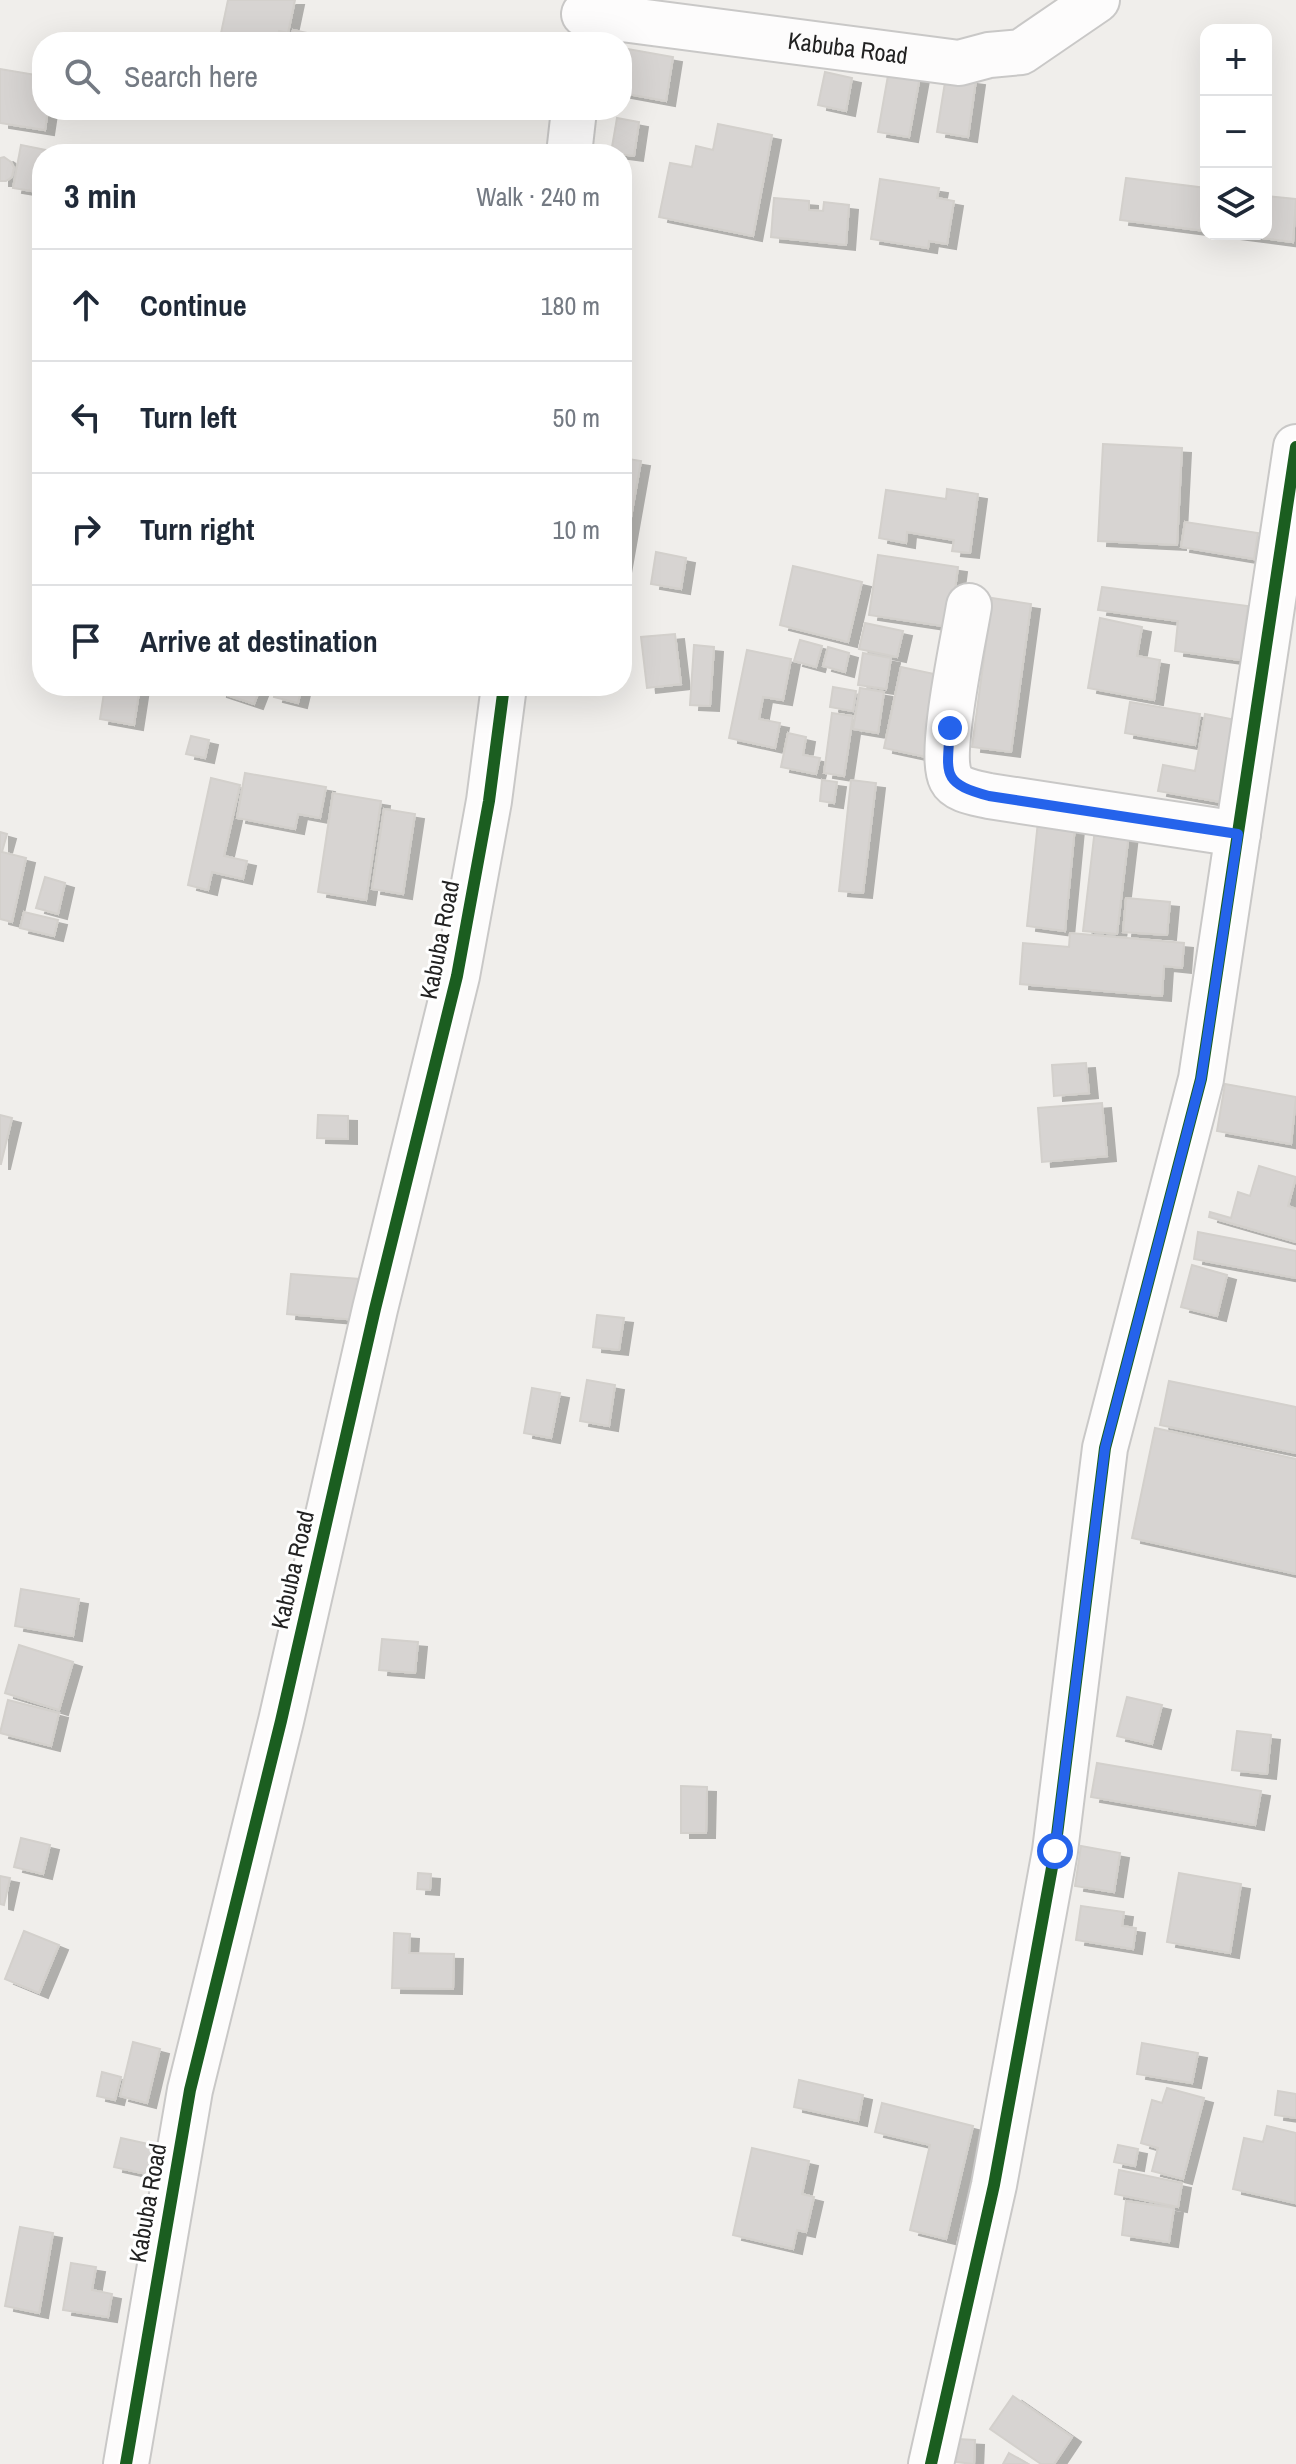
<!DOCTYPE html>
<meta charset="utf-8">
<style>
:root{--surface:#fff;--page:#f6f6f7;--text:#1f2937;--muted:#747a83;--line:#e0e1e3}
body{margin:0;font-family:"Archivo Narrow",sans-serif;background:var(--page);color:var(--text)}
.controls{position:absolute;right:24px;top:24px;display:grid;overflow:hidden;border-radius:16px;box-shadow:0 8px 32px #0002}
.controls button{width:72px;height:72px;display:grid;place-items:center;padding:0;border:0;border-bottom:2px solid var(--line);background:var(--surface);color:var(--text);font:40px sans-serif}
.stop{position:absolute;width:24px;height:24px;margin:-18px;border:6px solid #2563eb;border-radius:50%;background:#fff}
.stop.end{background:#2563eb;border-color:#fff;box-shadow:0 2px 8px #0008}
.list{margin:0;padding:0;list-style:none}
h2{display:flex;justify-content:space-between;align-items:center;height:104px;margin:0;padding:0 32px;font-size:34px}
h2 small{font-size:26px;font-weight:400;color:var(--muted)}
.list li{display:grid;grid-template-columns:52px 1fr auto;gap:24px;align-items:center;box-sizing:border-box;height:112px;padding:0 32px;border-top:2px solid var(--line)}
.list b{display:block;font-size:30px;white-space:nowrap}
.list em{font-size:26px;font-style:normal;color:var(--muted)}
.icon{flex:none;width:44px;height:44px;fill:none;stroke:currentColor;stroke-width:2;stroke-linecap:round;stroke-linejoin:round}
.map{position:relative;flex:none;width:1296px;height:2464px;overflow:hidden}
.search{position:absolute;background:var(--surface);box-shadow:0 8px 32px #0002;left:32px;top:32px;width:600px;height:88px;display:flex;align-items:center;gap:20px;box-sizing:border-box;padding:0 28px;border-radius:32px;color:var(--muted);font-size:30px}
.panel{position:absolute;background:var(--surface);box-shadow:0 8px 32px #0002;left:32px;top:144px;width:600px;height:552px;border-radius:32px}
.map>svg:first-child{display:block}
.building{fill:#d7d4d2;stroke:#d3d0cc;stroke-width:2;filter:url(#shadow)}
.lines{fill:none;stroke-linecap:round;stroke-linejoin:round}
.minor-casing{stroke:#c9c8c7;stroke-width:48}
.minor{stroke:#fdfcfc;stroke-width:44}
.cycleway-casing{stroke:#fff;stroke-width:17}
.cycleway{stroke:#1b5e20;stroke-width:12}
.route{stroke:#2563eb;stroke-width:10}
.labels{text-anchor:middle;stroke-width:6;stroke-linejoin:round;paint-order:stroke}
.street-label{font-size:24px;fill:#222;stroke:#fff}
</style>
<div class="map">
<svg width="1296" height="2464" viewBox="0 0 1296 2464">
<defs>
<filter id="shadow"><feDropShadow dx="9" dy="5" stdDeviation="0" flood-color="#0004"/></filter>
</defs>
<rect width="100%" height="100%" fill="#f0eeeb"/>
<g class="building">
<polygon points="228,0 295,0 288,33 279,31 277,42 237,42 220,38"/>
<polygon points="293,30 350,42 290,42"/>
<polygon points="622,48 673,57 666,101 622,93"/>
<polygon points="0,69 42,76 42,110 48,110 45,130 0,123"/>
<polygon points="889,70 920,76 909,137 878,132"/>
<polygon points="825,72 852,78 846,111 818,105"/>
<polygon points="946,76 976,80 968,137 937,132"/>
<polygon points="617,118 639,122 634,156 611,153"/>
<polygon points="718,124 772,135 753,236 659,217 670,163 692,167 696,146 713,150"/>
<polygon points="21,145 46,150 45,154 42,154 38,192 13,188"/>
<polygon points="4,157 11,162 14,168 12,177 6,181 0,181 0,158"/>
<polygon points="1126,178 1206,188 1206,231 1120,220"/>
<polygon points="880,179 939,188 937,198 954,201 947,244 929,241 928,248 871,239"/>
<polygon points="1266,196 1296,199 1293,242 1231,234 1266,234"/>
<polygon points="774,198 809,201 809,210 823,211 824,202 849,205 846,245 771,237"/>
<polygon points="1103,444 1182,448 1177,545 1098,541"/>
<polygon points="622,458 641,461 622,568"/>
<polygon points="947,489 978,494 970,553 952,551 954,540 907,532 906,543 879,538 886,490 946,499"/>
<polygon points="1185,522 1258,533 1254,559 1181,547"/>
<polygon points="656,552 686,558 681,589 651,584"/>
<polygon points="878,555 958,567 950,627 869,615"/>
<polygon points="793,566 862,582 848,642 780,625"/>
<polygon points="1102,587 1248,606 1241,660 1175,651 1178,621 1098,610"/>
<polygon points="992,598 1031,604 1011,752 972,747"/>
<polygon points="1100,618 1142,627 1137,656 1160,660 1154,700 1088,688"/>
<polygon points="865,623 903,631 897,657 859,649"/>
<polygon points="675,634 681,684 647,688 641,637"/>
<polygon points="800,640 822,646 816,667 794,661"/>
<polygon points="694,645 714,647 710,706 690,705"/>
<polygon points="828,647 849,653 845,672 823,666"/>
<polygon points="747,650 791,659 783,700 763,697 759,719 780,723 775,748 729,738"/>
<polygon points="863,653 891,658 886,689 858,685"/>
<polygon points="901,667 948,677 931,758 884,748"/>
<polygon points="105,686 140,686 134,725 100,719"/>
<polygon points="220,686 261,686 254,704 218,692"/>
<polygon points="276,686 302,686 298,703 274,697"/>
<polygon points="833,687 856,691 853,711 830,707"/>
<polygon points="860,688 884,692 878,733 853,729"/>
<polygon points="1130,702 1200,714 1195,745 1125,733"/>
<polygon points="832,713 853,716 844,776 824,773"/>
<polygon points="1205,714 1236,720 1221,802 1158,791 1163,765 1195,771"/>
<polygon points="788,733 806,737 803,755 820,758 816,774 781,767"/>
<polygon points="191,736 209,740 205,758 186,754"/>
<polygon points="245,773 326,787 320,818 298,814 295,829 237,818"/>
<polygon points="211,778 240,785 224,856 247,861 243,879 212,872 208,890 188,885"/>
<polygon points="822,780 837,782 834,803 820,801"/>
<polygon points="851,780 876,783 863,893 839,891"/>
<polygon points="333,793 381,801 366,900 318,892"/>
<polygon points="384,809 415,814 403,894 372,889"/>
<polygon points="1039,812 1076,816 1065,931 1027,926"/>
<polygon points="1096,820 1130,824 1117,934 1083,931"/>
<polygon points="0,832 7,834 2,852 26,858 12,922 0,919"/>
<polygon points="45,877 65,883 58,914 36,908"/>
<polygon points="1126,898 1170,902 1167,935 1123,932"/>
<polygon points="24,912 58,920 54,936 20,928"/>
<polygon points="1070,933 1184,943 1182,968 1164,966 1162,996 1020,984 1023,943 1069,947"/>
<polygon points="1086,1063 1089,1093 1054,1096 1052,1065"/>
<polygon points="1225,1084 1296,1097 1291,1144 1217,1131"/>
<polygon points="1102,1103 1107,1156 1042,1162 1038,1108"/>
<polygon points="0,1115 12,1118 1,1164 0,1164"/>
<polygon points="318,1115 348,1116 348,1139 317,1138"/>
<polygon points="1259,1166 1296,1177 1288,1206 1296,1209 1296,1242 1209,1217 1210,1212 1231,1218 1238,1192 1250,1196"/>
<polygon points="1198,1232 1296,1251 1296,1278 1194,1259"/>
<polygon points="1192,1265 1227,1275 1217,1316 1181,1307"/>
<polygon points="291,1274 360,1279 357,1320 287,1314"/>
<polygon points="597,1315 624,1318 619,1350 593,1347"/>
<polygon points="587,1380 615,1385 609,1426 580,1421"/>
<polygon points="1169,1381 1296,1407 1296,1453 1160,1425"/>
<polygon points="532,1388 560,1393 551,1438 524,1433"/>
<polygon points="1155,1428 1296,1459 1296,1574 1132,1538"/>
<polygon points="21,1589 79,1599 73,1636 15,1626"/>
<polygon points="382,1639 418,1642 415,1673 379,1670"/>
<polygon points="19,1645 73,1662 59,1710 5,1693"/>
<polygon points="1127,1697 1162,1705 1152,1744 1117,1736"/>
<polygon points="8,1700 59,1713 51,1746 0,1733"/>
<polygon points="1237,1731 1271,1735 1267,1774 1232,1770"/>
<polygon points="1097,1763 1261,1791 1255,1825 1091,1797"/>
<polygon points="681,1786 707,1787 706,1833 681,1833"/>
<polygon points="21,1838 50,1845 43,1874 14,1867"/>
<polygon points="1081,1846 1120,1853 1114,1892 1075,1886"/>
<polygon points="418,1873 431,1874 430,1890 417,1889"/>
<polygon points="1179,1873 1241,1884 1230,1953 1167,1942"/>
<polygon points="0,1876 10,1878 4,1905 0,1904"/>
<polygon points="1081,1906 1124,1912 1122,1926 1136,1928 1133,1949 1076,1940"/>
<polygon points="24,1931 59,1945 39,1993 5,1979"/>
<polygon points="394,1933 410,1934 409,1953 454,1954 453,1989 392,1988"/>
<polygon points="133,2042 160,2049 147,2103 120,2096"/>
<polygon points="1142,2043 1198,2053 1192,2083 1137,2074"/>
<polygon points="102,2072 121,2077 115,2100 97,2096"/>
<polygon points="799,2080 863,2095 858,2121 794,2107"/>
<polygon points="1167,2088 1204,2098 1183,2179 1152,2171 1158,2148 1141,2143 1152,2100 1162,2103"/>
<polygon points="1278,2091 1296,2094 1296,2118 1275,2115"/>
<polygon points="882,2103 973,2126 946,2239 910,2230 930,2145 875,2132"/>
<polygon points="1267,2126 1296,2133 1295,2203 1233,2189 1244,2138 1263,2142"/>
<polygon points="121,2138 162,2147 156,2176 114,2167"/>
<polygon points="1118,2145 1138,2149 1135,2166 1114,2162"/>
<polygon points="752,2148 809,2161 802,2194 814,2197 806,2232 797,2230 793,2249 733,2235"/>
<polygon points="1119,2170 1182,2183 1178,2207 1115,2194"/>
<polygon points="1126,2201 1174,2208 1169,2242 1122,2235"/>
<polygon points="20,2227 53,2233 39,2313 5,2306"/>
<polygon points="71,2263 96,2267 92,2290 112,2294 108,2317 63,2310"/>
<polygon points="1013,2396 1072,2437 1054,2464 1041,2464 990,2429"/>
<polygon points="957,2439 975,2440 974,2464 956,2462"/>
<polygon points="1009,2453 1028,2464 1003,2464"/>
</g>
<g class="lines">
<defs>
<g id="minor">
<path id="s1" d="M584,14l375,49 30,-8 32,-3 76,-52"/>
<polyline points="569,154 574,110"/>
<path d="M969,606c-5,32 -31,148 -18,173 6,12 26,14 38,17l249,38"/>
<polyline points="126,2464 190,2090 281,1721 375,1309 457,976 489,801 504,686"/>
<polyline points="931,2464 994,2185 1055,1851 1105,1448 1201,1079 1296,447"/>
</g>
</defs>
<use href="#minor" class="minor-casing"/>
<use href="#minor" class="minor"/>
<defs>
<g id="cycleway">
<polyline points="126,2464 190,2090 281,1721 375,1309 457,976 489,801 504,686"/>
<polyline points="931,2464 994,2185 1055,1851 1105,1448 1201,1079 1296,447"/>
</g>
</defs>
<use href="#cycleway" class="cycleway-casing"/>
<use href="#cycleway" class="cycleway"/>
</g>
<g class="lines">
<path class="route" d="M950,728c-3,47 -9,55 39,68l249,38 -37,245 -96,369 -50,403"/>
</g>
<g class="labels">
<g class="street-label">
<text dy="8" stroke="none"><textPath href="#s1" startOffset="266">Kabuba Road</textPath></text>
<text transform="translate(440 940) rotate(-79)" y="8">Kabuba Road</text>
<text transform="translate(293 1570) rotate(-77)" y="8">Kabuba Road</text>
<text transform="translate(148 2203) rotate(-80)" y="8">Kabuba Road</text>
</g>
</g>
</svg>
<div class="controls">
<button>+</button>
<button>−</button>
<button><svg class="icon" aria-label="layers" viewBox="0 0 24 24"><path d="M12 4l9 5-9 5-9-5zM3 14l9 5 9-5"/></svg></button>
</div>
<div class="stop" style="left:1055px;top:1851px"></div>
<div class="stop end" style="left:950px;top:728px"></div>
<div class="search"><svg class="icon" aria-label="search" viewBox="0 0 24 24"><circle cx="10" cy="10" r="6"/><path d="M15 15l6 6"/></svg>Search here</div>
<section class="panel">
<h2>3 min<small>Walk · 240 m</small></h2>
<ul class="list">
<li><svg class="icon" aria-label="ahead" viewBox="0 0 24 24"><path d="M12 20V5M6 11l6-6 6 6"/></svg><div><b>Continue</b></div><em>180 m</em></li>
<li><svg class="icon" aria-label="left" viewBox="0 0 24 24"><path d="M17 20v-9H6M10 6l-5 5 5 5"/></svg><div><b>Turn left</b></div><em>50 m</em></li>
<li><svg class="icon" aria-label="right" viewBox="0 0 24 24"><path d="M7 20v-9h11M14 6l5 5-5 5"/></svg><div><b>Turn right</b></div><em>10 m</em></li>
<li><svg class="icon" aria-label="arrive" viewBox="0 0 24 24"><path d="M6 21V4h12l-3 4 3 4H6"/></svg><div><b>Arrive at destination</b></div></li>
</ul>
</section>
</div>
